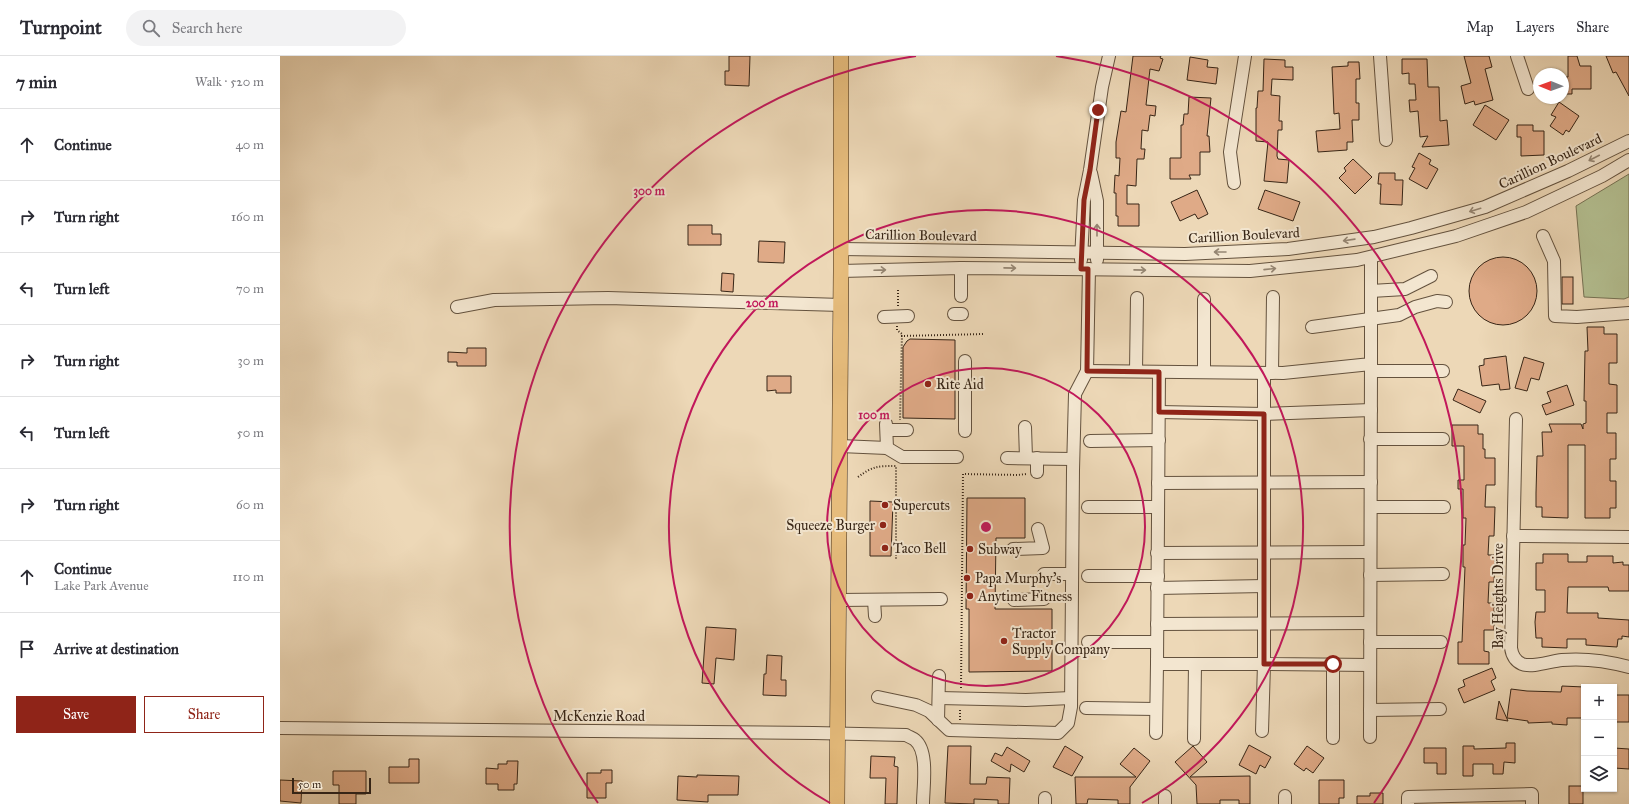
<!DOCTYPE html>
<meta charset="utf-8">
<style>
:root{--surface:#fff;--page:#f2f2f3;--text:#2b2b33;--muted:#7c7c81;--line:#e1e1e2;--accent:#8f2418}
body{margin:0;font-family:"IM FELL Great Primer",serif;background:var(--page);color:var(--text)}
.controls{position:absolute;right:12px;bottom:12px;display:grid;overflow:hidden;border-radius:0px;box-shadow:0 1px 3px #0004}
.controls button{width:36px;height:36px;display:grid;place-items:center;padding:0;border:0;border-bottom:1px solid var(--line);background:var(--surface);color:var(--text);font:20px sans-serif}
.compass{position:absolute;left:1253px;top:12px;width:36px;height:36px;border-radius:50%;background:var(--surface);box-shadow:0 1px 3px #0004;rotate:271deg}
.scale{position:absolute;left:12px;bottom:10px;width:79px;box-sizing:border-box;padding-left:4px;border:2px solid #372516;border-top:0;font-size:11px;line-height:14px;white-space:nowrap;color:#372516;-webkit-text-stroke:3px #f3e6d0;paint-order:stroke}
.stop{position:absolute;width:12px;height:12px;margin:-9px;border:3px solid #8f2418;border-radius:50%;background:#fff}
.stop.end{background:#8f2418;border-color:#fff;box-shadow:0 1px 4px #0008}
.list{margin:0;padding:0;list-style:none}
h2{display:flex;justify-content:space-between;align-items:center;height:52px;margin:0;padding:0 16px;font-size:17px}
h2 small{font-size:13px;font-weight:400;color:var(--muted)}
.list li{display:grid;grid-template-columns:26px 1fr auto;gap:12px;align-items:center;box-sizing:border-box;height:72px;padding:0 16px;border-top:1px solid var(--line)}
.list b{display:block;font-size:15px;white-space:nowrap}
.list p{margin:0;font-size:13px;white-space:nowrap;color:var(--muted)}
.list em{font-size:13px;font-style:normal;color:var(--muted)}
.actions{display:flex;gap:8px;padding:12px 16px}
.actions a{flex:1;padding:9px 0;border:1px solid var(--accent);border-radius:0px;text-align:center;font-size:14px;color:var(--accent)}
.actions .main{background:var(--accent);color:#fff}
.icon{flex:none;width:22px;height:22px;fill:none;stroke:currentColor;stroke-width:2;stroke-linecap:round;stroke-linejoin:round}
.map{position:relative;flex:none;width:1349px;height:748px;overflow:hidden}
header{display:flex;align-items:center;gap:24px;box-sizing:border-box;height:56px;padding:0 20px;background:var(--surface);border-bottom:1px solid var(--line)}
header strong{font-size:19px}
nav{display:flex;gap:22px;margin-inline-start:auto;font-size:14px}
.search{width:280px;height:36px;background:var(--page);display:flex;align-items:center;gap:10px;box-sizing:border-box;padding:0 14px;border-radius:22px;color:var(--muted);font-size:15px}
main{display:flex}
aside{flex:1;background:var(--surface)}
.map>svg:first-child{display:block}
.green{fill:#b4c092;stroke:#767254}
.building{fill:#dfaa87;stroke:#372516}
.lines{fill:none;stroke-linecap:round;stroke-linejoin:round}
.minor-casing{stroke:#64523e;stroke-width:14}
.major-casing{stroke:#372516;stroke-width:16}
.path{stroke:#372516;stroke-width:2;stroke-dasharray:1 2;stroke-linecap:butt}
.minor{stroke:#f3e6d0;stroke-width:12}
.major{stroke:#e6bc7c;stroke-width:15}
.oneway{stroke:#958673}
.route{stroke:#8f2418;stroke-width:5}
.ring{fill:none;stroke:#c2185b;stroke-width:2}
.poi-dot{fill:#8f2418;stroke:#f3e6d0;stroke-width:1.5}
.labels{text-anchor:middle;stroke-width:4;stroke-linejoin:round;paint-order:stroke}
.street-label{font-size:14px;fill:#372516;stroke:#f3e6d0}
.poi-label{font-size:14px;fill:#372516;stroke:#f3e6d0;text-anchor:start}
.centre{fill:#c2185b;stroke:#f3e6d0;stroke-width:2}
.ring-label{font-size:12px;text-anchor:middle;font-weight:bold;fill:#c2185b;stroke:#f3e6d0;stroke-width:4;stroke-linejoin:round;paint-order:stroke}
</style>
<header>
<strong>Turnpoint</strong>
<div class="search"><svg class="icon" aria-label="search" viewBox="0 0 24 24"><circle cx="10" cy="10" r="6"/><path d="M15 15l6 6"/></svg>Search here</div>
<nav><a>Map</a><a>Layers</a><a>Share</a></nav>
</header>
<main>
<aside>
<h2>7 min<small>Walk · 520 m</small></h2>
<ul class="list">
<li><svg class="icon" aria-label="ahead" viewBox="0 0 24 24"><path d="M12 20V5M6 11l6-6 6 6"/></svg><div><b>Continue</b></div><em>40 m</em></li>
<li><svg class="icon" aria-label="right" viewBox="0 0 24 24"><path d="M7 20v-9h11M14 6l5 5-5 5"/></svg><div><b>Turn right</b></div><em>160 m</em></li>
<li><svg class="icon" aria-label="left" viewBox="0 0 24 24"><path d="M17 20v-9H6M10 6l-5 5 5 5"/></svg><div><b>Turn left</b></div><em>70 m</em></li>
<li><svg class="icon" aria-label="right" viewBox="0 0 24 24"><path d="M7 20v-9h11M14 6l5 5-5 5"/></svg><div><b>Turn right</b></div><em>30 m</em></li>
<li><svg class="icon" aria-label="left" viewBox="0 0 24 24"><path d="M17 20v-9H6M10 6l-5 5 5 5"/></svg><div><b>Turn left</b></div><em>50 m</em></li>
<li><svg class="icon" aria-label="right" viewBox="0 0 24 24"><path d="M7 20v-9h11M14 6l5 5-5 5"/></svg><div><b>Turn right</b></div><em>60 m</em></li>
<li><svg class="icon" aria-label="ahead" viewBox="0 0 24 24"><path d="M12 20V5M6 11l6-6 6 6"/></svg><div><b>Continue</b><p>Lake Park Avenue</p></div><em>110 m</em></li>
<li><svg class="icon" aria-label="arrive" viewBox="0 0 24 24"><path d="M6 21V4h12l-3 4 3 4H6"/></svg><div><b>Arrive at destination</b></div></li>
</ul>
<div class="actions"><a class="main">Save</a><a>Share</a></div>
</aside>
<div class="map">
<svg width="1349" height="748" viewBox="0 0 1349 748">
<rect width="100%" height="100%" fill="#edd8b7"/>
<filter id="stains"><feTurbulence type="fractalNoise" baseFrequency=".005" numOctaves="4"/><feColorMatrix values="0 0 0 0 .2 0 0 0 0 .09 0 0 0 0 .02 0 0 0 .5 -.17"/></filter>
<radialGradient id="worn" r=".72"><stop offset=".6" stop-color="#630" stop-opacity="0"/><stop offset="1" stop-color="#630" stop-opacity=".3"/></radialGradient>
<polygon class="green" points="1349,118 1349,241 1344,243 1304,241 1296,150"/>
<g class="building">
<polygon points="449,0 470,0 469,30 445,29 445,15 449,15"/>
<polygon points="853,0 881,0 880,2 883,3 879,15 870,13 866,49 876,50 875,60 870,59 868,75 862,74 861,93 865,93 864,103 857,103 856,130 847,129 847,148 859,148 859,170 838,170 838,160 836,160 836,137 834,137 835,119 839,120 840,102 836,102 836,86 841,55 846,56"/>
<polygon points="1184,0 1209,0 1212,11 1205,13 1213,44 1195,49 1194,45 1185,48 1181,30 1191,27"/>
<polygon points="1288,0 1297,0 1300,10 1311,10 1311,33 1292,33 1292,38 1283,38 1283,21 1288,21"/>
<polygon points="1326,0 1349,0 1349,40 1336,16 1333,17"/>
<polygon points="910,1 928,4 927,11 938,12 936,28 907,24"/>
<polygon points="984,3 1005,4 1005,11 1013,11 1013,24 992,23 991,39 1000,40 999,65 1002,65 1002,74 998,74 997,100 998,103 1009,104 1007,127 984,125 988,86 976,85 976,52 977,52 978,35 983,35"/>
<polygon points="1122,3 1147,3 1148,31 1159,31 1160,65 1167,64 1169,89 1142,91 1148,80 1140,81 1138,55 1130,56 1129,44 1136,44 1135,28 1129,28 1129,17 1122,18"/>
<polygon points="1068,6 1079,6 1080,23 1076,23 1076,47 1079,47 1079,64 1072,64 1073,86 1067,86 1067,94 1038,96 1036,75 1060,73 1059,57 1054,58 1052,11 1068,10"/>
<polygon points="909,41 931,42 927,80 929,80 930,96 920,96 920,119 909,119 911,123 890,123 890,102 901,102 901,69 903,69 904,58 908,58"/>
<polygon points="1279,46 1299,60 1289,76 1286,74 1283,79 1270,70 1276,61 1271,59"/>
<polygon points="1205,49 1229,64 1216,84 1193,69"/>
<polygon points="1237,69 1253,69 1253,75 1264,75 1264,99 1241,100 1241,81 1237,81"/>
<polygon points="1139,97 1151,104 1149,108 1158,113 1147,133 1129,123 1135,112 1132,111"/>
<polygon points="1073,103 1092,121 1075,138 1059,122 1066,115 1064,112"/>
<polygon points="1099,117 1115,117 1115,124 1123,124 1122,149 1100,148 1101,128 1098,128"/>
<polygon points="917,134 928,158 918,163 915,158 900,165 891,146"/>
<polygon points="985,134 1020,146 1013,165 978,153"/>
<polygon points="408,169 432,169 432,178 441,178 441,189 408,189"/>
<polygon points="479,185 505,186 504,207 478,206"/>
<circle cx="1223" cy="235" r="34"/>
<polygon points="442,217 454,218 453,236 441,235"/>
<rect x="1282" y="221" width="11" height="27"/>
<polygon points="1307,271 1324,271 1324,278 1337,278 1337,307 1329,307 1329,328 1337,329 1337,357 1327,357 1327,377 1336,377 1336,403 1330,403 1330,425 1336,425 1336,452 1330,452 1330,462 1305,462 1305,389 1288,389 1288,462 1262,461 1262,451 1256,451 1256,437 1257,400 1263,400 1262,376 1272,376 1269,368 1301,368 1303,373 1303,368 1306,367 1306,345 1304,345 1305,295 1308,295"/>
<polygon points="630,283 675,284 675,363 623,362 623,291 627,285"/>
<polygon points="187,292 206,292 206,310 177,310 177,306 168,306 168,296 187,297"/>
<polygon points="1226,300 1230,333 1220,334 1219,328 1202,330 1199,310 1204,309 1204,303"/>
<polygon points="1244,301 1264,307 1259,324 1251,322 1247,335 1235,332"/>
<polygon points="487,320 511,320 511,337 496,337 496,334 487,335"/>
<polygon points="1287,329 1294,349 1266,359 1262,349 1271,346 1267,336"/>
<polygon points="1178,333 1206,345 1200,357 1173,344"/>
<polygon points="1172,369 1198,369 1198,378 1203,378 1203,393 1205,393 1205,402 1215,402 1215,429 1206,429 1205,451 1215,451 1214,480 1209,480 1208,499 1215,499 1214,526 1209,526 1208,547 1214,547 1214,574 1204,574 1204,595 1209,596 1209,608 1178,608 1178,586 1182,586 1185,511 1183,511 1183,489 1185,489 1186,462 1183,462 1183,433 1178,433 1178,424 1184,424 1184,390 1172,390"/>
<polygon points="687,442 745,442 745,482 716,482 715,553 772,553 772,615 689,616 689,553 686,553"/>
<polygon points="590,445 613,446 611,500 590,500"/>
<polygon points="1263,498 1288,498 1288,506 1307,506 1307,500 1333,500 1333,507 1343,506 1343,509 1349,509 1349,535 1329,535 1328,531 1288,531 1287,557 1318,557 1318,562 1349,564 1349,581 1342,580 1342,583 1338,583 1337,591 1306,589 1306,583 1287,583 1287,592 1262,591 1262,582 1256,582 1255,566 1256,556 1265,556 1265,534 1256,534 1256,507 1263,507"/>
<polygon points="426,571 456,573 454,604 436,602 434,628 422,627"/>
<polygon points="487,599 502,600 501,624 506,624 506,640 483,639 484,618 486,618"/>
<polygon points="1212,612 1216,622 1211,625 1215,634 1184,647 1178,633 1185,630 1183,624"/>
<polygon points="1282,630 1304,631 1304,662 1287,662 1287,669 1272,668 1272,666 1248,667 1248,665 1227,662 1231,633 1247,635 1281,636"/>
<rect x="1334" y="639" width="15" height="27"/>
<polygon points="1219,645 1228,665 1216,663"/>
<polygon points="1226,687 1235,687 1235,707 1224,706 1223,718 1213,718 1213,708 1193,708 1193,720 1183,720 1183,690 1194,690 1194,693 1226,692"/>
<polygon points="969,689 991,701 985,712 980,709 976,718 959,709"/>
<polygon points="668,690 691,690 690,728 706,728 707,721 730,722 729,748 718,748 718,744 694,743 694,748 665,747"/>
<polygon points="785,690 803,701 792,720 773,711"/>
<polygon points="913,690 927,706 910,721 970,720 970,748 959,748 959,744 940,744 940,748 917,748 916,729 895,706"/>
<polygon points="1027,690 1044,702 1033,717 1026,712 1024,715 1014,708"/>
<polygon points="727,691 750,705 744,716 731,708 730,716 711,705 715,697 722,700"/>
<polygon points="854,692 870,705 850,731 850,748 838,748 838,744 808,743 807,748 796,748 795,721 856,721 840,708"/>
<polygon points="1144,692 1166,692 1166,718 1157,718 1157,707 1144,707"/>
<polygon points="1334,692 1349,693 1349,713 1334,712"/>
<polygon points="591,700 615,701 614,710 618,711 617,748 605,748 606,722 590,722"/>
<polygon points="129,703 139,703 139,727 109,727 109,711 129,711"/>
<polygon points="227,705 238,705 237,728 234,728 234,734 218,734 218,728 206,728 206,712 218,713 218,708 227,708"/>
<polygon points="321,714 332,714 332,727 326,727 326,742 307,742 307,717 321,717"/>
<polygon points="53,715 86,715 86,738 76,738 76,748 59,748 59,729 53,729"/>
<polygon points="417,719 459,720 458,739 428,739 428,746 397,744 398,720 417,721"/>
<polygon points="0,724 22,725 21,747 0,745"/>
<polygon points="1039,724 1064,724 1064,742 1059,742 1059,748 1039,748"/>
<rect x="1289" y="730" width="14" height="18"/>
<polygon points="1090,737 1103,737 1103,748 1077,748 1077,740 1090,740"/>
</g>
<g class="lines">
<defs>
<g id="minor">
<polyline points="1100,0 1106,84"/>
<polyline points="1237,0 1248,33"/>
<polyline points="811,117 817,145 817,204"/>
<polyline points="954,127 950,96 965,0"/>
<polyline points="1263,180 1274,205 1275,260 1297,261 1349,257"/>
<polyline points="561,193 905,198 1008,193 1094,181 1131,172 1205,151 1288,115 1349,85"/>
<polyline points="801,204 804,144 810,114 822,31 829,0"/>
<polyline points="681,212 681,240"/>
<polyline points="561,215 681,212 970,215 1077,204 1176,180 1246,156 1322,120 1349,104"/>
<polyline points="1091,235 1125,233 1151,220"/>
<polyline points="177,251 214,244 328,242 561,249"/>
<polyline points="674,258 682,258"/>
<polyline points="604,261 628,260"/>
<polyline points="1032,271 1119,259 1135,251 1157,245 1166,246"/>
<polyline points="685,305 685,375"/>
<polyline points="807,315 1003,317 1091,308 1091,202"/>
<polyline points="856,315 857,242"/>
<polyline points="1091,315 1163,315"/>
<polyline points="879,316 877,608 984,608 982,675"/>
<polyline points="924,316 924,243"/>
<polyline points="984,317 984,608 1090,609"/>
<polyline points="992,317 993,241"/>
<polyline points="879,356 984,358 1091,354"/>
<path d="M1236,363l-5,229c1,7 4,13 11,16 10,4 29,-3 40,-4 23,-2 45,1 67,7"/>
<polyline points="606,368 607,392"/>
<polyline points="745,371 746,402"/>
<polyline points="607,374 627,374"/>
<polyline points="1090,383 1163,383"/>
<polyline points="810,385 879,384"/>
<polyline points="560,390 607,392 622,401 677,401"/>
<polyline points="727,402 793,403"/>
<polyline points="757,402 757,416"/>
<polyline points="878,427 1091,426"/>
<polyline points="808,451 878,451"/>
<polyline points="1091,451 1164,451"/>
<polyline points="1233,480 1349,481"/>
<polyline points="733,493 763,492 758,473"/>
<polyline points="877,497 1090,496"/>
<polyline points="764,518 792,518"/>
<polyline points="1090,519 1163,518"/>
<polyline points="808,520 878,520"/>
<polyline points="877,532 984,530"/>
<polyline points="559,544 661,543"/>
<polyline points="594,544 595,560"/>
<polyline points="734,544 764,543"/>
<polyline points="877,568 1090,567"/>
<polyline points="808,586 877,586"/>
<polyline points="1090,586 1161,586"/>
<polyline points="598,641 636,649 649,655 669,674 778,677 788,667 791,651 793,414 795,338 807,315 809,213"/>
<polyline points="659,642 746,644 791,642"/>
<polyline points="806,652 876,653"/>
<polyline points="1090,654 1160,653"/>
<polyline points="658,664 659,620"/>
<path d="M0,672l534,5 92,2c3,2 7,3 9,5 14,11 8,48 8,64"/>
<polyline points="876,677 877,608"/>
<polyline points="1090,681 1091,308"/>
<polyline points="1053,682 1053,608"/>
<polyline points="914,683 915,608"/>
<polyline points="765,748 765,742"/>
<polyline points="885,748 885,740"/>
<polyline points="1005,748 1005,740"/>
<polyline points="1128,748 1128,741 1252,738 1252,748"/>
</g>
<polyline id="major" points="557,748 561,215 561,0"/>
</defs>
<use href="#minor" class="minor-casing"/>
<use href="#major" class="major-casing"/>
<g class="path">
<polyline points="618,250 618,233"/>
<polyline points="617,270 617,274 622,278 620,364"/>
<polyline points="621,280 704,278"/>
<path d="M578,421c15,-11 20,-11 38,-11v93"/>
<polyline points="681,632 683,418 738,419 746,418"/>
<polyline points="680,664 680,652"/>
</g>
<use href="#minor" class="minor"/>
<use href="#major" class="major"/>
</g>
<defs><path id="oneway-shaft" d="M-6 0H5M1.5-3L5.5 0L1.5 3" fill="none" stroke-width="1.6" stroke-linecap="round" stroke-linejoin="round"/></defs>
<g class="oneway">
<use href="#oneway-shaft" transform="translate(1314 102) rotate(153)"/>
<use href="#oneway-shaft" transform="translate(1195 154) rotate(163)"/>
<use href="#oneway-shaft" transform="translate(817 174) rotate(-90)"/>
<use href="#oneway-shaft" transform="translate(1069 184) rotate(172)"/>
<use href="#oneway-shaft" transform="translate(940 196) rotate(180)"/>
<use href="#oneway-shaft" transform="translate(730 212) rotate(1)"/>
<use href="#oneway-shaft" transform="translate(990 213) rotate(-6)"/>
<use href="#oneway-shaft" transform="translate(600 214) rotate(-2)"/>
<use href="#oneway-shaft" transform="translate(860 214) rotate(1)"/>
</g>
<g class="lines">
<polyline class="route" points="818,54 810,114 804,144 801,213 808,213 807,315 879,316 879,356 984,358 984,608 1053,608"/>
</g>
<g class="ring">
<circle cx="706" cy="471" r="159"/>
<path d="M550 747A317 317 0 1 1 862 747"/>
<path d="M318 747A476 476 0 0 1 636 0M776 0A476 476 0 0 1 1094 747"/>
</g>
<g class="poi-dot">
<circle cx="648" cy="328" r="4"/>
<circle cx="605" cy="449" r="4"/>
<circle cx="603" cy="469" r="4"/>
<circle cx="605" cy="492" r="4"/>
<circle cx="690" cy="493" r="4"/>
<circle cx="687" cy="522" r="4"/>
<circle cx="690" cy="540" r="4"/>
<circle cx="724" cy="585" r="4"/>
</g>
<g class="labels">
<g class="street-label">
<text transform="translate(1270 105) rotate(-25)" y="5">Carillion Boulevard</text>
<text transform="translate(641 179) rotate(1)" y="5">Carillion Boulevard</text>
<text transform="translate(964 179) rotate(-3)" y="5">Carillion Boulevard</text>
<text transform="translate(1218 540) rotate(-90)" y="5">Bay Heights Drive</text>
<text x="319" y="665">McKenzie Road</text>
</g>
<g class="poi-label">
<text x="656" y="333">Rite Aid</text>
<text x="613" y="454">Supercuts</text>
<text x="595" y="474" text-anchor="end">Squeeze Burger</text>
<text x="613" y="497">Taco Bell</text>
<text x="698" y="498">Subway</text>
<text x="695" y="527">Papa Murphy's</text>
<text x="698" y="545">Anytime Fitness</text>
<text x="732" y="582">Tractor<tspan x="732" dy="16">Supply Company</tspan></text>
</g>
</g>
<circle cx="706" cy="471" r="6" class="centre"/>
<g class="ring-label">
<text x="369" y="139">300 m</text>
<text x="482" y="251">200 m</text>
<text x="594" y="363">100 m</text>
</g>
<rect width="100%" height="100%" filter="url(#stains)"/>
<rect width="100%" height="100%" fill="url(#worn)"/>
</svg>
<div class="controls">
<button>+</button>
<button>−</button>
<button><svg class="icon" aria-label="layers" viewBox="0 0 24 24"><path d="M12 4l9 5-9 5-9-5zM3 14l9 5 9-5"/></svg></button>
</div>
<svg class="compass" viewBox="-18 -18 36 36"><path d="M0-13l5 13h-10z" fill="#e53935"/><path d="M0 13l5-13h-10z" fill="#7c7c81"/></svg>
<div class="scale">50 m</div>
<div class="stop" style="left:1053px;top:608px"></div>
<div class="stop end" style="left:818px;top:54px"></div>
</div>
</main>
